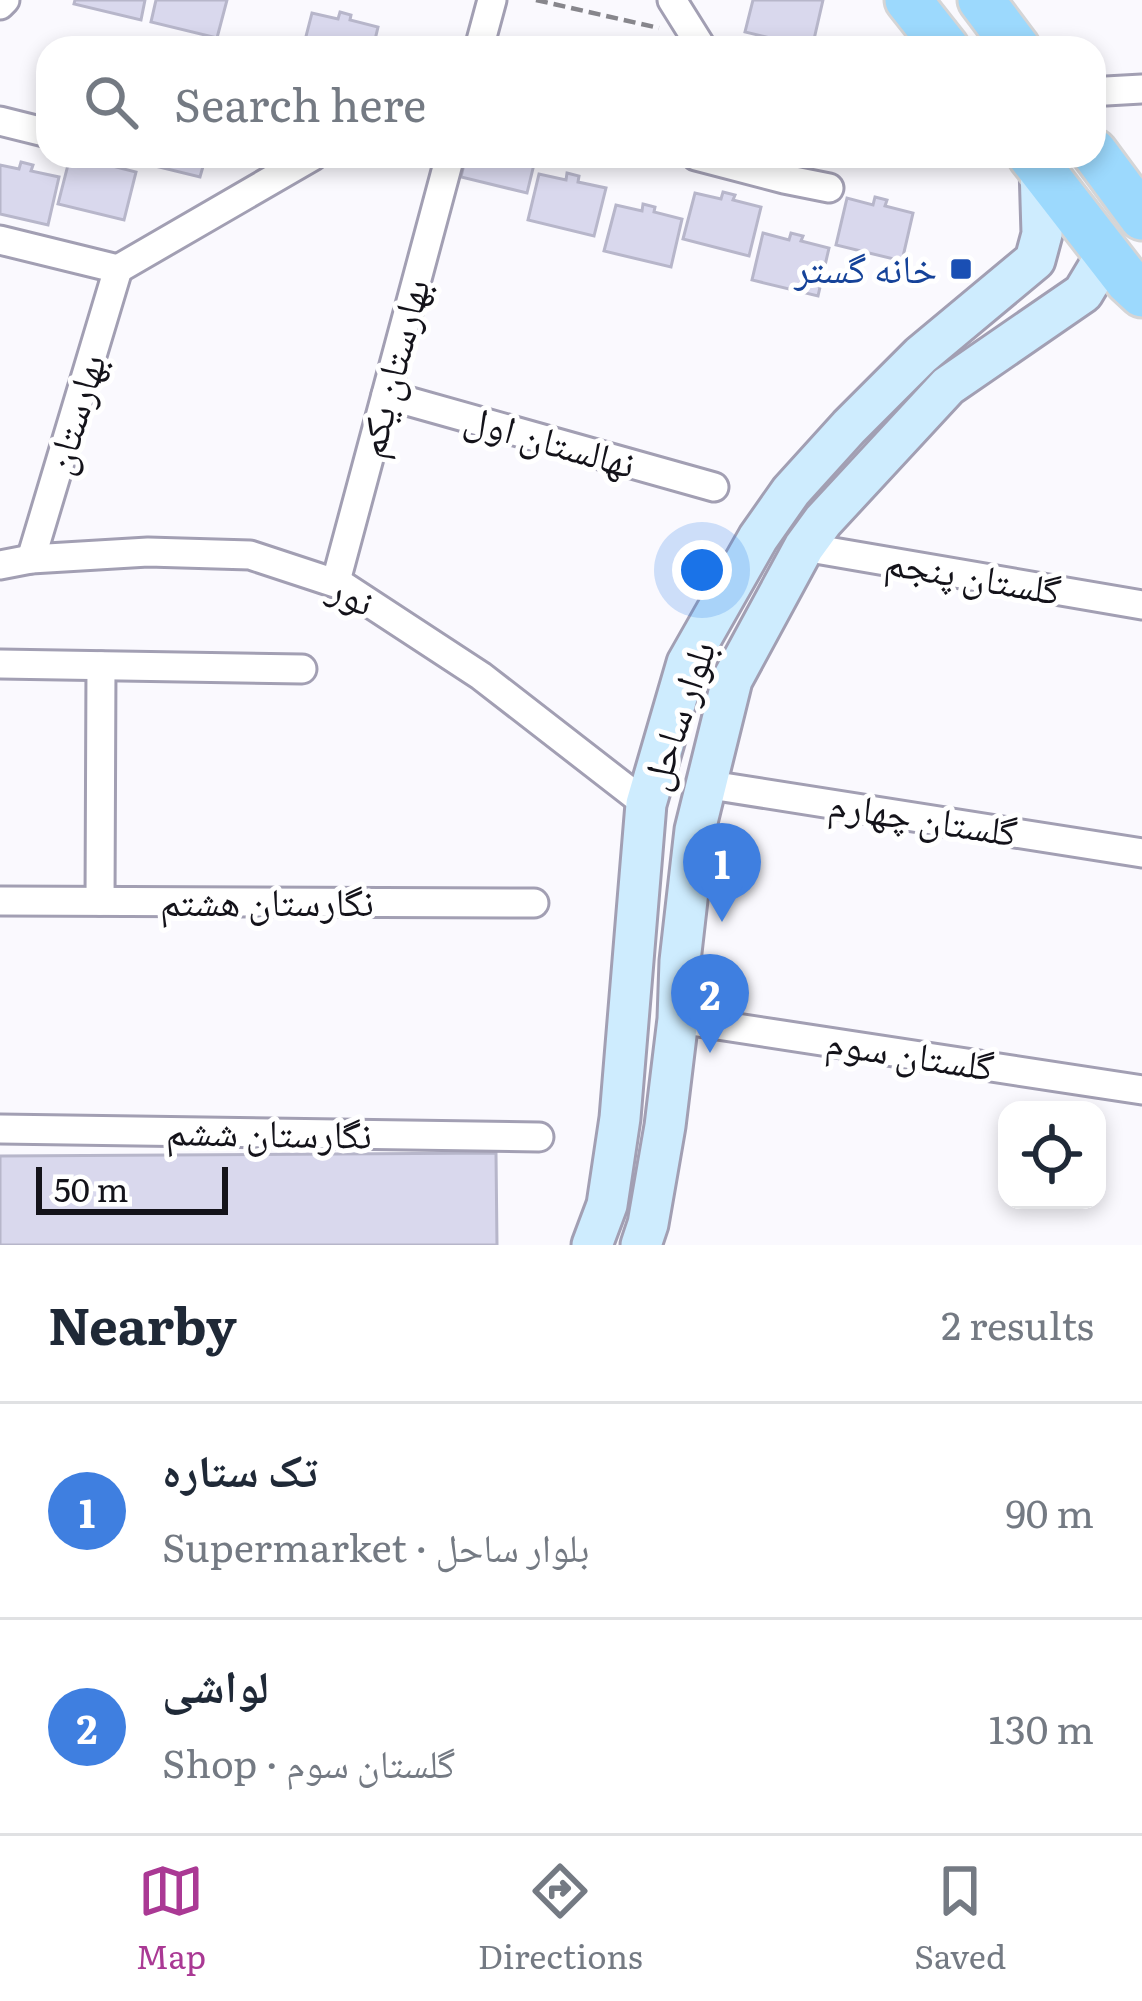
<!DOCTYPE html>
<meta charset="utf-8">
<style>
:root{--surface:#fff;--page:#f6f6f7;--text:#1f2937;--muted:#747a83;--line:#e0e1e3;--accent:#aa3994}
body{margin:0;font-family:Literata,"Noto Naskh Arabic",serif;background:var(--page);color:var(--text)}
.controls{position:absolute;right:36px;bottom:36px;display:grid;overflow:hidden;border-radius:24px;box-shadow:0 6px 18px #0003}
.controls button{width:108px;height:108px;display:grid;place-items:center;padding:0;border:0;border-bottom:3px solid var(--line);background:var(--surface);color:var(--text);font:60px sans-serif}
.scale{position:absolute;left:36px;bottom:30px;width:192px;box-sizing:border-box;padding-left:12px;border:6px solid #14131a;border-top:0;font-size:33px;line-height:42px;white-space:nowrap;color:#14131a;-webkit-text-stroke:9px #fff;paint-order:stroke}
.you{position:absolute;left:702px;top:570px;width:42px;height:42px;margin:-30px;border:9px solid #fff;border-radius:50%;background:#1a73e8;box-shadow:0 0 0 18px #1a73e833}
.badge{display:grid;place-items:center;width:78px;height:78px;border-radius:50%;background:var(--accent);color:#fff;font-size:39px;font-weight:700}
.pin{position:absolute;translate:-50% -99px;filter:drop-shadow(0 3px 6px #0008)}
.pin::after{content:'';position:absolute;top:63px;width:42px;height:36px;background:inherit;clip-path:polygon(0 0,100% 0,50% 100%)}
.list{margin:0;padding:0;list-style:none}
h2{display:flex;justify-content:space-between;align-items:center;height:156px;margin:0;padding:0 48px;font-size:51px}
h2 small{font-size:39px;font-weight:400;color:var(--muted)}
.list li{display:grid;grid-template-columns:78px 1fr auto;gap:36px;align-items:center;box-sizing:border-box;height:216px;padding:0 48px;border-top:3px solid var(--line)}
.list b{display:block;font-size:45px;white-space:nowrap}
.list p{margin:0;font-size:39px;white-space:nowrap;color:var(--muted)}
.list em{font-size:39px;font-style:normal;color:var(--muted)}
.icon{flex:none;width:66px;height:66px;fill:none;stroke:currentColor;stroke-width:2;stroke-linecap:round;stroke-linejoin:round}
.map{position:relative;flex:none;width:1142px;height:1245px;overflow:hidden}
.search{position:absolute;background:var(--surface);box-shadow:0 6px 18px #0003;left:36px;right:36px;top:36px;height:132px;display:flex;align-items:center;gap:30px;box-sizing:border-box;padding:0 42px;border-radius:36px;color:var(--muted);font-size:45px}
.sheet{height:588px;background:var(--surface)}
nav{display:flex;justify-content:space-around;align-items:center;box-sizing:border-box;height:168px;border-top:3px solid var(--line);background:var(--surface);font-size:33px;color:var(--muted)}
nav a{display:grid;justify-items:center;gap:6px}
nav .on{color:var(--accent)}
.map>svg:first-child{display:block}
.building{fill:#d9d8ed;stroke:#b7b6ca;stroke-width:3}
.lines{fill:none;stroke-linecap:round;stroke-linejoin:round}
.street-casing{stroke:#a29fb3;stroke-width:33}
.secondary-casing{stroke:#a29fb3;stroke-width:45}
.primary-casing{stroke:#d5d5d6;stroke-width:51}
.path{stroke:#87868c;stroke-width:4.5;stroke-dasharray:12 6;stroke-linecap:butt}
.street{stroke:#fff;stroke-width:27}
.secondary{stroke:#ceecfe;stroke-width:39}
.primary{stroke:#9cd9fd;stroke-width:45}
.transit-dot{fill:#1a4fb4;stroke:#fff;stroke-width:4.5}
.labels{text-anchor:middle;stroke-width:10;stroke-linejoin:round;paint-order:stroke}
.transit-label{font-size:39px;fill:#164399;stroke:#fff;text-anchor:end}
.street-label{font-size:39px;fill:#14131a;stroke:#fff}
</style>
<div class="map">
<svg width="1142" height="1245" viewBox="0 0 1142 1245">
<rect width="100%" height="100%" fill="#faf9fe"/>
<g class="building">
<polygon points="75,0 145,0 141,20 74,4"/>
<polygon points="156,0 227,0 217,38 151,22"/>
<polygon points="753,0 823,0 812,48 745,32"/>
<polygon points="340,12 351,15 350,20 378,27 373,48 303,48 312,13 338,19"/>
<polygon points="135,156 206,156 200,177 134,161"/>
<polygon points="466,156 536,156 527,193 461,177"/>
<polygon points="70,157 96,164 98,157 109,160 108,165 136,172 124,220 58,204"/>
<polygon points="21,162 33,165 31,171 59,177 48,225 0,214 0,165 19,169"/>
<polygon points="567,173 579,176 578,182 606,188 594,236 528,220 539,174 566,180"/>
<polygon points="723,192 735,195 733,200 761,207 749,256 683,239 695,193 721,199"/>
<polygon points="875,197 887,200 885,206 913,213 902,261 836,245 847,198 873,205"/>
<polygon points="643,204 655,207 654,212 682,219 671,267 604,251 616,205 642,211"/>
<polygon points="763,233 789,240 791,233 803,236 801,241 829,248 818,296 752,280"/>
<polygon points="496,1153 497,1245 0,1245 0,1156"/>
</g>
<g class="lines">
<defs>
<g id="street">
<polyline points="672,0 702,48"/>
<polyline points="0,5 5,0"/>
<polyline points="479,48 492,0"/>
<polyline points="1106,91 1142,89"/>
<polyline points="0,121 48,133"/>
<polyline points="696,156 784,179 829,188"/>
<polyline points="0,240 118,269"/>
<polyline points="118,269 313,156"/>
<polyline points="386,395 714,487"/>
<polyline points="804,547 1142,605"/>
<polyline points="31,559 118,269"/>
<polyline points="0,565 31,559 148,552 250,555 335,583 336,581 481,676 646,804"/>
<polyline points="336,581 450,156"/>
<polyline points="0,664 302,669"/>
<polyline points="704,784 1142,853"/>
<polyline points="0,901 534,903"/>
<polyline points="100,901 101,666"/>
<polyline points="678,1019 1142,1090"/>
<polyline points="0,1129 539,1137"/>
</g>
<g id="secondary">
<polyline points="592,1245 607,1205 620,1118 646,804 687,663 758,538 791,491 849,427 921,355 1035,260 1042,234 1040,167"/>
<polyline points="641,1245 648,1224 665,1126 678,1019 680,961 695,830 732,680 804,547 823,521 948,386 1083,293 1107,253"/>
</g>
<g id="primary">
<polyline points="908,0 946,48"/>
<polyline points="981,0 1017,48"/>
<polyline points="1094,152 1142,217"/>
<polyline points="1031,156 1128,281 1142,294"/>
</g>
</defs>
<use href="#street" class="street-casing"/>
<use href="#secondary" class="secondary-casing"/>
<use href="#primary" class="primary-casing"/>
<polyline class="path" points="536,0 659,28"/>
<use href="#street" class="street"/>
<use href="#secondary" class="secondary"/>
<use href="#primary" class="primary"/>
</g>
<rect class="transit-dot" x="949" y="257" width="24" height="24" rx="6"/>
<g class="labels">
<g class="transit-label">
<text x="937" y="283">خانه گستر</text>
</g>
<g class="street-label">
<text transform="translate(393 368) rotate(-75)" y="14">بهارستان یکم</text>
<text transform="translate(75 414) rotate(-73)" y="14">بهارستان</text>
<text transform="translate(550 441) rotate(16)" y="14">نهالستان اول</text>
<text transform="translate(973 576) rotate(10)" y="14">گلستان پنجم</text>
<text transform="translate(352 595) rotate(27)" y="14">نور</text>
<text transform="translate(678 715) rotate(-71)" y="14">بلوار ساحل</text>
<text transform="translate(923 818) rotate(9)" y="14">گلستان چهارم</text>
<text x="267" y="916">نگارستان هشتم</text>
<text transform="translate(910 1054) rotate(9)" y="14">گلستان سوم</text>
<text transform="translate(269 1133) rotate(1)" y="14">نگارستان ششم</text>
</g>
</g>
</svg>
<div class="controls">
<button><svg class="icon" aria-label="locate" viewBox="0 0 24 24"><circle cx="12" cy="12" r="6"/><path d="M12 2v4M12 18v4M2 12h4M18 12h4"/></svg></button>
</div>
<div class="scale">50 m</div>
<div class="you"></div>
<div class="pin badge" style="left:722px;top:922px;background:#3f7fe0">1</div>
<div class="pin badge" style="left:710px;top:1053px;background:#3f7fe0">2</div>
<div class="search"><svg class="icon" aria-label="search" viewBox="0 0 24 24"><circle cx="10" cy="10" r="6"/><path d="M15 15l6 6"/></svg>Search here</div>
</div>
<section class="sheet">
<h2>Nearby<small>2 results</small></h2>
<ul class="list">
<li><span class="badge" style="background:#3f7fe0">1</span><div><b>تک ستاره</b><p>Supermarket · بلوار ساحل</p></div><em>90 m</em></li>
<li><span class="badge" style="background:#3f7fe0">2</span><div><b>لواشی</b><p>Shop · گلستان سوم</p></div><em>130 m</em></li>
</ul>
</section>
<nav>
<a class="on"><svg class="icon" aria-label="map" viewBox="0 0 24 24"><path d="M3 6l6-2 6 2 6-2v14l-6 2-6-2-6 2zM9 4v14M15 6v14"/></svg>Map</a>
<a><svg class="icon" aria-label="directions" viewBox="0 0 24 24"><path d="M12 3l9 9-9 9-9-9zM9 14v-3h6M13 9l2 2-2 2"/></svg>Directions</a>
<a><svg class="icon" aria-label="saved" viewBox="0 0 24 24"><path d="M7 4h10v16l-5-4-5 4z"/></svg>Saved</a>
</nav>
